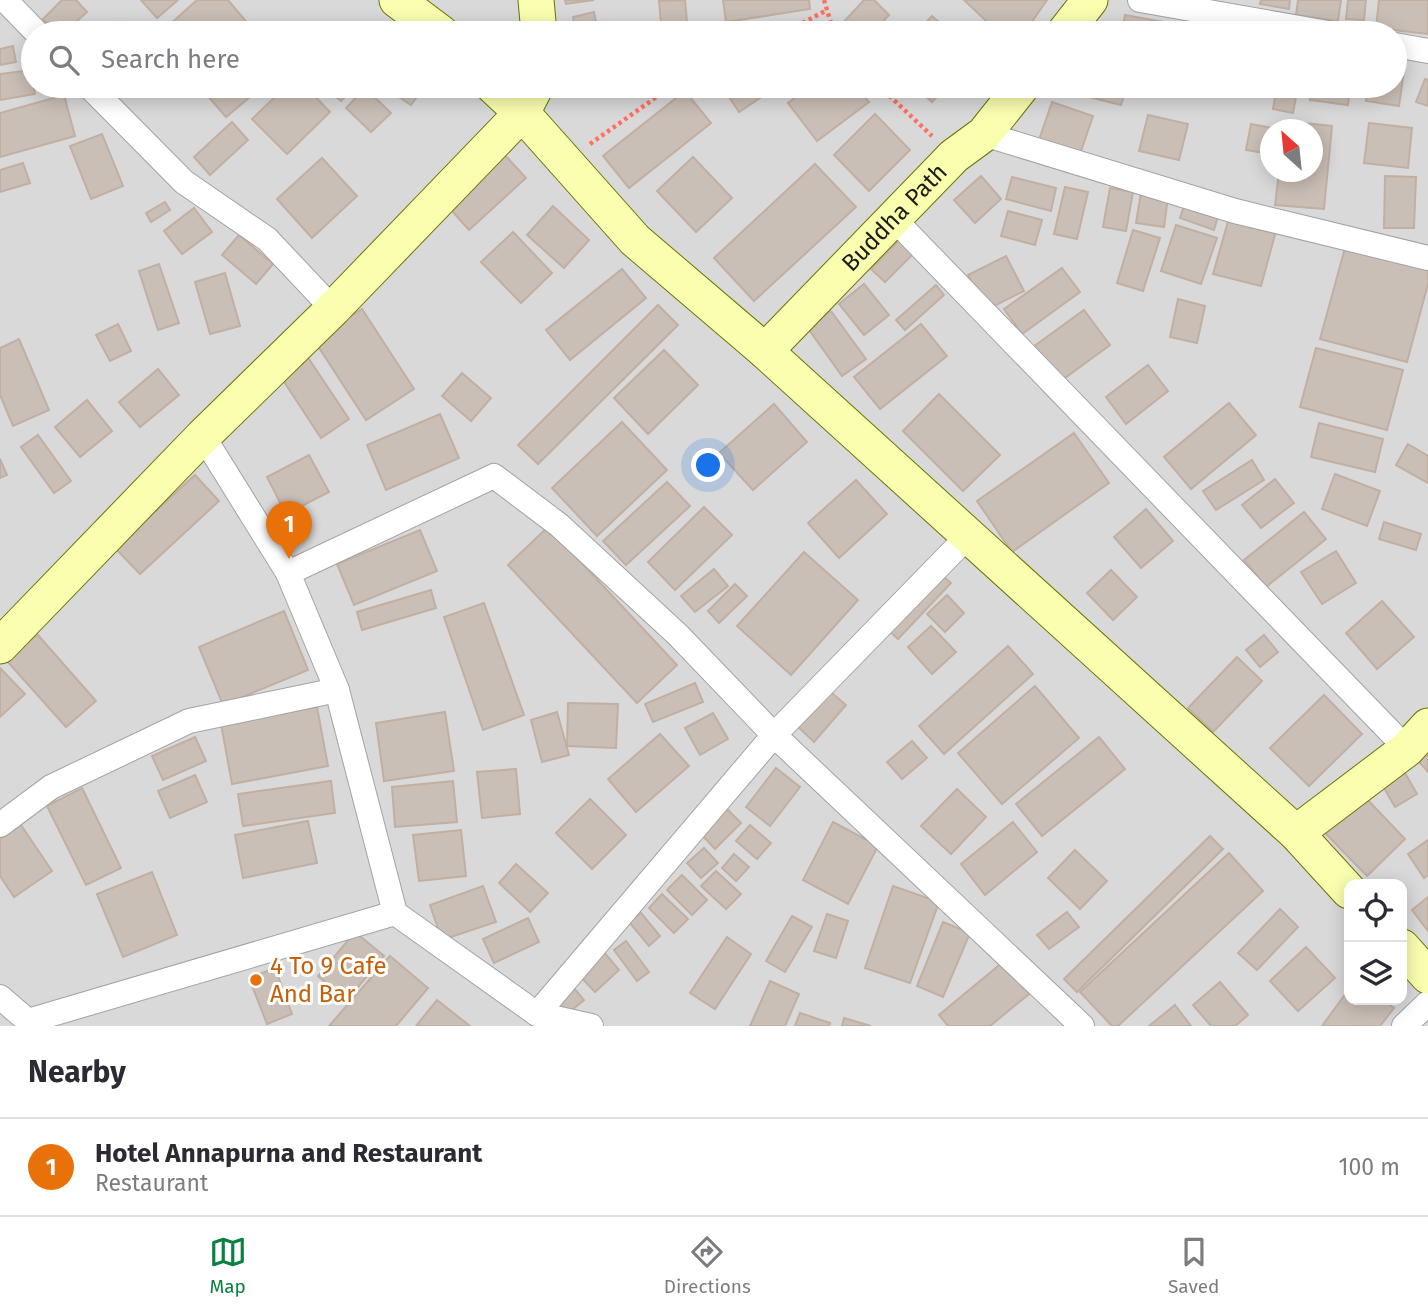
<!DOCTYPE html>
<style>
:root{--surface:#fff;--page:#f2f2f3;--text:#2b2b33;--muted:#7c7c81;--line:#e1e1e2;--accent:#0b8043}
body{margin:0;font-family:"Fira Sans",sans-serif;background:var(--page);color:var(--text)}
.controls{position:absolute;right:21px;bottom:21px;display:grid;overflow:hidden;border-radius:14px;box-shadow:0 4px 18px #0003}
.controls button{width:63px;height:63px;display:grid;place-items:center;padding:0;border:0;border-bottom:2px solid var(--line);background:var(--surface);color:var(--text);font:35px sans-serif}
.compass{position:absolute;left:1260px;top:119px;width:63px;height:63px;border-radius:50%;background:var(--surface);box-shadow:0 4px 18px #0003;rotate:333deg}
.you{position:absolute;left:709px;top:466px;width:24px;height:24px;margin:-18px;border:5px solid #fff;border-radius:50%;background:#1a73e8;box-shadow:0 0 0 10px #1a73e833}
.badge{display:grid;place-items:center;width:46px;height:46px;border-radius:50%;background:var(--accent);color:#fff;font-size:23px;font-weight:700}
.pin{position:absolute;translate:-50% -58px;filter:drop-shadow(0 2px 4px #0008)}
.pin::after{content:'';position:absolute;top:37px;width:24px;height:21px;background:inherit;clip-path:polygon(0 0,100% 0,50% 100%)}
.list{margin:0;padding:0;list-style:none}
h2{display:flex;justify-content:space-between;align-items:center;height:91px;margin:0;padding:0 28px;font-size:30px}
h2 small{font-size:23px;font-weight:400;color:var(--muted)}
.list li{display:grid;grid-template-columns:46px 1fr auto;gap:21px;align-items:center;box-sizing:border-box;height:98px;padding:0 28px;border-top:2px solid var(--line)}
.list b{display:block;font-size:26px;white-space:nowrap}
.list p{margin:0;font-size:23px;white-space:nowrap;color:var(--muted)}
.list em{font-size:23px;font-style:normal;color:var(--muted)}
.icon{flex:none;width:38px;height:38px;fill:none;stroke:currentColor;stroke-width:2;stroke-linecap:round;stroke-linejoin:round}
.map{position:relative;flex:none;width:1428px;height:1026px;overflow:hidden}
.search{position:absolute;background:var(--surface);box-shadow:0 4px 18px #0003;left:21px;right:21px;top:21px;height:77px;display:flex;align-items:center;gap:18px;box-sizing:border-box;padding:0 24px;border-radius:38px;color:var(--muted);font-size:26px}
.sheet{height:189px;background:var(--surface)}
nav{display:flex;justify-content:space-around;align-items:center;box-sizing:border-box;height:98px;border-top:2px solid var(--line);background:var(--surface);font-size:19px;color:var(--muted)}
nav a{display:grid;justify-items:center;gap:4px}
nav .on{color:var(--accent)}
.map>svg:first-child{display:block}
.residential{fill:#dad9d9;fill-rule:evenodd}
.building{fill:#cabfb6;stroke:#c1afa2;stroke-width:2}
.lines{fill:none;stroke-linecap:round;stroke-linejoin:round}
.street-casing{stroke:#a3a3a3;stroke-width:26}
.secondary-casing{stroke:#697600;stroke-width:37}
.path{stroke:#ff7061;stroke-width:4.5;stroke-dasharray:3.5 3.5;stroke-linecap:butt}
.street{stroke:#fff;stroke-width:24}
.secondary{stroke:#fafeaf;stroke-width:35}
.food-dot{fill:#e8710a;stroke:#fff;stroke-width:2.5}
.labels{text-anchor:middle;stroke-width:6;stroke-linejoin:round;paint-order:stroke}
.street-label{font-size:24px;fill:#1c1c1c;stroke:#fff}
.food-label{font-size:24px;fill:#c56008;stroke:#fff;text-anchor:start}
</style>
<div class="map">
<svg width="1428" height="1026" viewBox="0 0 1428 1026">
<rect width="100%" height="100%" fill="#eeeae0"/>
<path class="residential" d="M0,0h1428v1026h-1428zM33,33h1362v53h-1362zM1270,130h42v42h-42zM1349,884h53v116h-53z"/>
<g class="building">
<polygon points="62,0 76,0 87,12 64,33 56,33 43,19"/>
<polygon points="141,0 178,0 157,18"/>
<polygon points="197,0 228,0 249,25 240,33 176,33 169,25"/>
<polygon points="565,0 594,0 566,4"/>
<polygon points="685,0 688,33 662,33 659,1"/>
<polygon points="723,0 809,0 810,9 726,22"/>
<polygon points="864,0 874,0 889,15 872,33 846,33 839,27"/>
<polygon points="964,0 1047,0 1024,33 999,33"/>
<polygon points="1261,0 1290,0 1289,9 1260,4"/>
<polygon points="1298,0 1341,0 1338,21 1296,15"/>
<polygon points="1348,0 1366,0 1364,20 1346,19"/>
<polygon points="1379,0 1428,0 1428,34 1376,28"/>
<polygon points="594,12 598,33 576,33 573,17"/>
<polygon points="1125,15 1218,32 1122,33"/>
<polygon points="932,16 952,33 917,33"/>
<polygon points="120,22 128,33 104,33"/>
<polygon points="13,46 16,62 0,65 0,49"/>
<polygon points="1395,48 1407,50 1399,106 1366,101 1368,86 1395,86"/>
<polygon points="31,70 35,94 0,100 0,74"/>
<polygon points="1425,79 1428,80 1428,106 1416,102"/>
<polygon points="199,86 263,86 226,117"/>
<polygon points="286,86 305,86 330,112 287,154 252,119"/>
<polygon points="323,86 354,86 341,101"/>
<polygon points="382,86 425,86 411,105"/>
<polygon points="722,86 778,86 739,112"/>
<polygon points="811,86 856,86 869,102 817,141 788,103"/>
<polygon points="914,86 947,86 932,102"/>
<polygon points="1074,86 1127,86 1121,105 1073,93"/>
<polygon points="1277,86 1298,86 1293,113 1273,109"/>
<polygon points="1311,86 1350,86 1348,105 1310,100"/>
<polygon points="365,88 391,113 371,132 346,108"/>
<polygon points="685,91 711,123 629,188 603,156"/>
<polygon points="64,95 75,136 0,157 0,113"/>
<polygon points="1052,102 1093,116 1079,157 1038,143"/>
<polygon points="875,114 910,150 869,191 834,155"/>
<polygon points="1148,115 1188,124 1179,160 1139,151"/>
<polygon points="1284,121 1332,126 1324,209 1275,205 1279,172 1312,172 1312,130 1283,130"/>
<polygon points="232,122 248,140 210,175 194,157"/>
<polygon points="1369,123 1412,128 1408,168 1364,163"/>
<polygon points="1251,124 1277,129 1270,130 1270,154 1246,150"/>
<polygon points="102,134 123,186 91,199 70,146"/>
<polygon points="501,151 526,178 469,230 444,202"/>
<polygon points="693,157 732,198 696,232 657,191"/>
<polygon points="322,158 357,196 312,238 277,199"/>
<polygon points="23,163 30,183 0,192 0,170"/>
<polygon points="815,164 856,207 754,301 714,258"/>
<polygon points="981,176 1001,199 975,223 954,200"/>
<polygon points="1385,176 1416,177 1414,228 1384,228"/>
<polygon points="1012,177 1056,188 1051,211 1006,199"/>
<polygon points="1065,187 1088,192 1077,239 1054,234"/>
<polygon points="1110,188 1133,192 1126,231 1103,227"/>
<polygon points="1141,193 1168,197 1164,227 1136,223"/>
<polygon points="165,202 170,210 151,222 146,213"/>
<polygon points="1185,203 1219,213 1214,230 1180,218"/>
<polygon points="553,206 589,240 564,268 527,235"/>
<polygon points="194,208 212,232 182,254 164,231"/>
<polygon points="1008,211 1042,220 1035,245 1001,236"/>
<polygon points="1229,218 1276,231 1261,286 1213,274"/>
<polygon points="1176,225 1217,238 1201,284 1161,271"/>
<polygon points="1133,230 1160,238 1143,291 1117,283"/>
<polygon points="513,232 552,273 521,303 481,262"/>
<polygon points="239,235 273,264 256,284 222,255"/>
<polygon points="899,240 913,254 885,282 871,269"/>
<polygon points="1345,248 1428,270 1428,284 1407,362 1320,339"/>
<polygon points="1006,256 1024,291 986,310 968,275"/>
<polygon points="159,264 179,323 158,330 139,271"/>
<polygon points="1062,268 1080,292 1022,334 1004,309"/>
<polygon points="622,269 646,298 570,360 546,330"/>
<polygon points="225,273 240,326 210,334 195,282"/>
<polygon points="864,284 889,315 864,335 839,304"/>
<polygon points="936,285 944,295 905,330 896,320"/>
<polygon points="1178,299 1205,306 1197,343 1170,337"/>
<polygon points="658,305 678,325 538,464 518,445"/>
<polygon points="362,309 414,389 366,420 314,340"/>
<polygon points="1084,310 1110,345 1058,383 1033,347"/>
<polygon points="831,311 866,359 842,376 807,327"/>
<polygon points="118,324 131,351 110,361 96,335"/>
<polygon points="921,324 947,356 880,409 854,377"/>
<polygon points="19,339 49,410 13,426 0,395 0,348"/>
<polygon points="1316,348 1403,370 1387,430 1300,407"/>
<polygon points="664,350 698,385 648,434 614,398"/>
<polygon points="305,353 349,419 321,438 277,371"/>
<polygon points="1148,365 1168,391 1126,424 1106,397"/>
<polygon points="158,369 179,395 140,427 119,402"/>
<polygon points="462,373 491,398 471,421 442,396"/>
<polygon points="939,394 1000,455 963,491 903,431"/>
<polygon points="87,400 112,431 80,457 55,427"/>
<polygon points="1229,403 1256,435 1191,489 1164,457"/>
<polygon points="774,404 807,442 753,490 719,453"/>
<polygon points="440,414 459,458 386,490 367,445"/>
<polygon points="622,422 667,470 597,536 552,488"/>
<polygon points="1319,423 1383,439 1375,472 1311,457"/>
<polygon points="1074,433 1109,483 1012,552 977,501"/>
<polygon points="38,435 71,481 54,493 21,447"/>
<polygon points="1408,444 1428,456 1428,483 1396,465"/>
<polygon points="309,455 329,492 286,514 267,477"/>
<polygon points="0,459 7,475 0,478"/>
<polygon points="1252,460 1264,480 1216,510 1203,491"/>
<polygon points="1335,474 1380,491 1367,526 1322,509"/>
<polygon points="195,475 219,501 140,574 115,548"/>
<polygon points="1275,479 1294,503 1261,528 1242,505"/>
<polygon points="856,480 887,514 839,558 808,523"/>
<polygon points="667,482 690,506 626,565 603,541"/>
<polygon points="704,507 732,535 675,590 648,562"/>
<polygon points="1146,509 1173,541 1141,568 1114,537"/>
<polygon points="1304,512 1326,539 1266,587 1244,560"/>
<polygon points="1384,522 1421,534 1416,550 1379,539"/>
<polygon points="548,527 677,665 637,703 508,565"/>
<polygon points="420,530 437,571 354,605 337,564"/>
<polygon points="1336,551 1356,583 1322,604 1301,572"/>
<polygon points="804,552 858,600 791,675 737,626"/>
<polygon points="714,569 728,586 695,612 681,596"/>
<polygon points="1111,570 1137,597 1113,620 1087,593"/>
<polygon points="938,572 951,583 898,639 886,628"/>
<polygon points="735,584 747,596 719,623 708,611"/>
<polygon points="431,590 436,608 362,630 357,612"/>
<polygon points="947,595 964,613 945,632 927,614"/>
<polygon points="1382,601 1414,637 1377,669 1346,633"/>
<polygon points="484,603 524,715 483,730 444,617"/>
<polygon points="284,611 308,670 223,705 199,647"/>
<polygon points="931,626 956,652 932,674 908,647"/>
<polygon points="37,634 96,701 66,727 7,661"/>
<polygon points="1264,635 1278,652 1260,667 1246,650"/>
<polygon points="1008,646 1033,674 944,754 919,726"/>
<polygon points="1237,657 1262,681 1213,732 1188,708"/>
<polygon points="0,668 25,694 0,717"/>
<polygon points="695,683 703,702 653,722 645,704"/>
<polygon points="1035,686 1079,738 1002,804 958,753"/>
<polygon points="825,687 846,705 814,742 793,722"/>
<polygon points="1324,695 1362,734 1309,786 1270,748"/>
<polygon points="568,703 618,704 616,748 567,746"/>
<polygon points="317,707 328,766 232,784 221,724"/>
<polygon points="445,712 454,771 384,781 376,723"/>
<polygon points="557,712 569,755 542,762 531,720"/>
<polygon points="713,713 728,739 700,755 685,728"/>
<polygon points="660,734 689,766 636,812 608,779"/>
<polygon points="195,737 206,761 163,780 152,756"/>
<polygon points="1099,737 1125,769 1042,836 1016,804"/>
<polygon points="912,741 927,758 902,779 887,762"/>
<polygon points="1428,742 1428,772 1413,755"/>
<polygon points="776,768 800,787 770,826 746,807"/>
<polygon points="516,769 520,814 482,818 477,772"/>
<polygon points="1405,773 1417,794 1395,807 1383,786"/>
<polygon points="195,775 207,802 170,818 158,791"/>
<polygon points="331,781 335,813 243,826 238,794"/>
<polygon points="453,781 457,822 395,827 392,787"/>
<polygon points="82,788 121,868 86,885 47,806"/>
<polygon points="957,789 986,817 951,854 921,826"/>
<polygon points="1364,796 1405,839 1367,876 1325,833"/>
<polygon points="590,799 626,835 592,869 556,833"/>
<polygon points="727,809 741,823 715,849 702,835"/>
<polygon points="308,821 317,863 243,878 235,835"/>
<polygon points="833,822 878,846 848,904 803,880"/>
<polygon points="1013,822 1037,852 985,895 961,864"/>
<polygon points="21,825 52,871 14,897 0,876 0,839"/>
<polygon points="750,825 771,843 757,859 736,841"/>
<polygon points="461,830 466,876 419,881 413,835"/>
<polygon points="1210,836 1223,849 1077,992 1064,979"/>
<polygon points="1428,840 1428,875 1424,878 1408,854"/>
<polygon points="704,848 718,863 701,878 687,863"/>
<polygon points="1075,850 1107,881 1080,909 1048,878"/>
<polygon points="1229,853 1263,891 1118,1026 1112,1026 1080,992"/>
<polygon points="734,854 749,867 736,881 722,868"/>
<polygon points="516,864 548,893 530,912 499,883"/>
<polygon points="716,871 741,894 726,909 701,886"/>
<polygon points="152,872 177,935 123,957 97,894"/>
<polygon points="682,875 707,900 692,915 667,890"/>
<polygon points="483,886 496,922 442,940 430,905"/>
<polygon points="893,886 939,902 910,983 865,968"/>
<polygon points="662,894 688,919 674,933 649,908"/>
<polygon points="1428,897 1428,931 1412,910"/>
<polygon points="1280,909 1298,927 1257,970 1238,953"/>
<polygon points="1067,912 1079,927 1049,949 1037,935"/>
<polygon points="641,913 660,936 649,946 629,922"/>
<polygon points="827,914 848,921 836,958 814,951"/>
<polygon points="792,916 812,927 785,972 766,961"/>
<polygon points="528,918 539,942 494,963 483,939"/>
<polygon points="943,922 970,933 943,997 917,986"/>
<polygon points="355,932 384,956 347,1000 318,976"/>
<polygon points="727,937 751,954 715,1009 690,993"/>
<polygon points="626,941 649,972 637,981 614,950"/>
<polygon points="1306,947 1335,978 1298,1011 1270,981"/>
<polygon points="603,951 619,970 595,992 578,974"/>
<polygon points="390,956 428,988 396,1026 329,1026"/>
<polygon points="1003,962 1029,994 990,1026 948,1026 939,1015"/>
<polygon points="275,968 292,1014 267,1024 249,978"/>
<polygon points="568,981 584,1000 562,1018 546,1000"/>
<polygon points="770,981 799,994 785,1026 750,1026"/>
<polygon points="1220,982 1248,1015 1235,1026 1211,1026 1193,1005"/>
<polygon points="1349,989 1349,1000 1382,1000 1394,1008 1380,1026 1322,1026"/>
<polygon points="437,1000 470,1026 416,1026"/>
<polygon points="1175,1005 1191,1026 1149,1026"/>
<polygon points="800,1013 830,1023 829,1026 795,1026"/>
<polygon points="844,1018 871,1026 842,1026"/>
</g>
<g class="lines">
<defs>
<g id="street">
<polyline points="5,0 37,33"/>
<polyline points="1140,0 1328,33"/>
<polyline points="1395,45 1428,51"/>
<polyline points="89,86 184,182 267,239 333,309"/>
<polyline points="984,134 1235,211 1428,258"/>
<polyline points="893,218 1407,749"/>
<polyline points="203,436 288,573 494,476 559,525 678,635 774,735 1082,1026"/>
<polyline points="288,573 337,690 395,913 537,1014 591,1026"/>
<polyline points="0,825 51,787 189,721 337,690"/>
<polyline points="0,997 28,1021 395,913"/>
<polyline points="537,1014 774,735 968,536"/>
<polyline points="1404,1026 1428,1003"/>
</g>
<g id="secondary">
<polyline points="397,0 441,33"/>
<polyline points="536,0 539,33"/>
<polyline points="1064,33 1090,0"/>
<polyline points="493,86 522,113 635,240 765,351 1296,833 1349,891"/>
<path id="s1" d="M765,351l189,-195 30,-22 38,-48"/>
<polyline points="0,646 203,436 333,309 522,113 536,86"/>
<polyline points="1296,833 1407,749 1428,726"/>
<polyline points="1402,947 1428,976"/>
</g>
</defs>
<use href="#street" class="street-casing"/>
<use href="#secondary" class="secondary-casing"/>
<g class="path">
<polyline points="824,0 834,33"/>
<polyline points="784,33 827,10"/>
<polyline points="879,86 932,136"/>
<polyline points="590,144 672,86"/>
</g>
<use href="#street" class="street"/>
<use href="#secondary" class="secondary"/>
</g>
<circle class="food-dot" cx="256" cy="980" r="7"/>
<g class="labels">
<g class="street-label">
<text dy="8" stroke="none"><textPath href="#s1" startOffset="186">Buddha Path</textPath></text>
</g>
<g class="food-label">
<text x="270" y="974">4 To 9 Cafe<tspan x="270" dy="28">And Bar</tspan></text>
</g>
</g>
</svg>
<div class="controls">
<button><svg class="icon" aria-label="locate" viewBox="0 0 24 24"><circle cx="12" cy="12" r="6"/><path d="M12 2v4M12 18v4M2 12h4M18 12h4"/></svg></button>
<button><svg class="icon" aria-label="layers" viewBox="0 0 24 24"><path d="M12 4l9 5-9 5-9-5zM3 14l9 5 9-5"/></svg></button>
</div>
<svg class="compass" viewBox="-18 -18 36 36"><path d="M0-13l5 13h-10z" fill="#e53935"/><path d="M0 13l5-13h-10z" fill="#7c7c81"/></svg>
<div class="you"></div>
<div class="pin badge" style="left:289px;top:559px;background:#e8710a">1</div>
<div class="search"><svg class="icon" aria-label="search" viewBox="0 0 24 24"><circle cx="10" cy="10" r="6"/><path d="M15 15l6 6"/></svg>Search here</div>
</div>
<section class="sheet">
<h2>Nearby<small></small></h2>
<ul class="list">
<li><span class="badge" style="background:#e8710a">1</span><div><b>Hotel Annapurna and Restaurant</b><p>Restaurant</p></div><em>100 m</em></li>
</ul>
</section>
<nav>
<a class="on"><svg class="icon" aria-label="map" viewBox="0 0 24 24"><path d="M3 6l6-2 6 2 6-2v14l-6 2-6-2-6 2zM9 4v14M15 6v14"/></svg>Map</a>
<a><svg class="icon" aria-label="directions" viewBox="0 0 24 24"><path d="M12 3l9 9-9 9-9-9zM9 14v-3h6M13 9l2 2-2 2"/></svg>Directions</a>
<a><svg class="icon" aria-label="saved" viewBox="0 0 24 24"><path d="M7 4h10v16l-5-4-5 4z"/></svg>Saved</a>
</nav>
